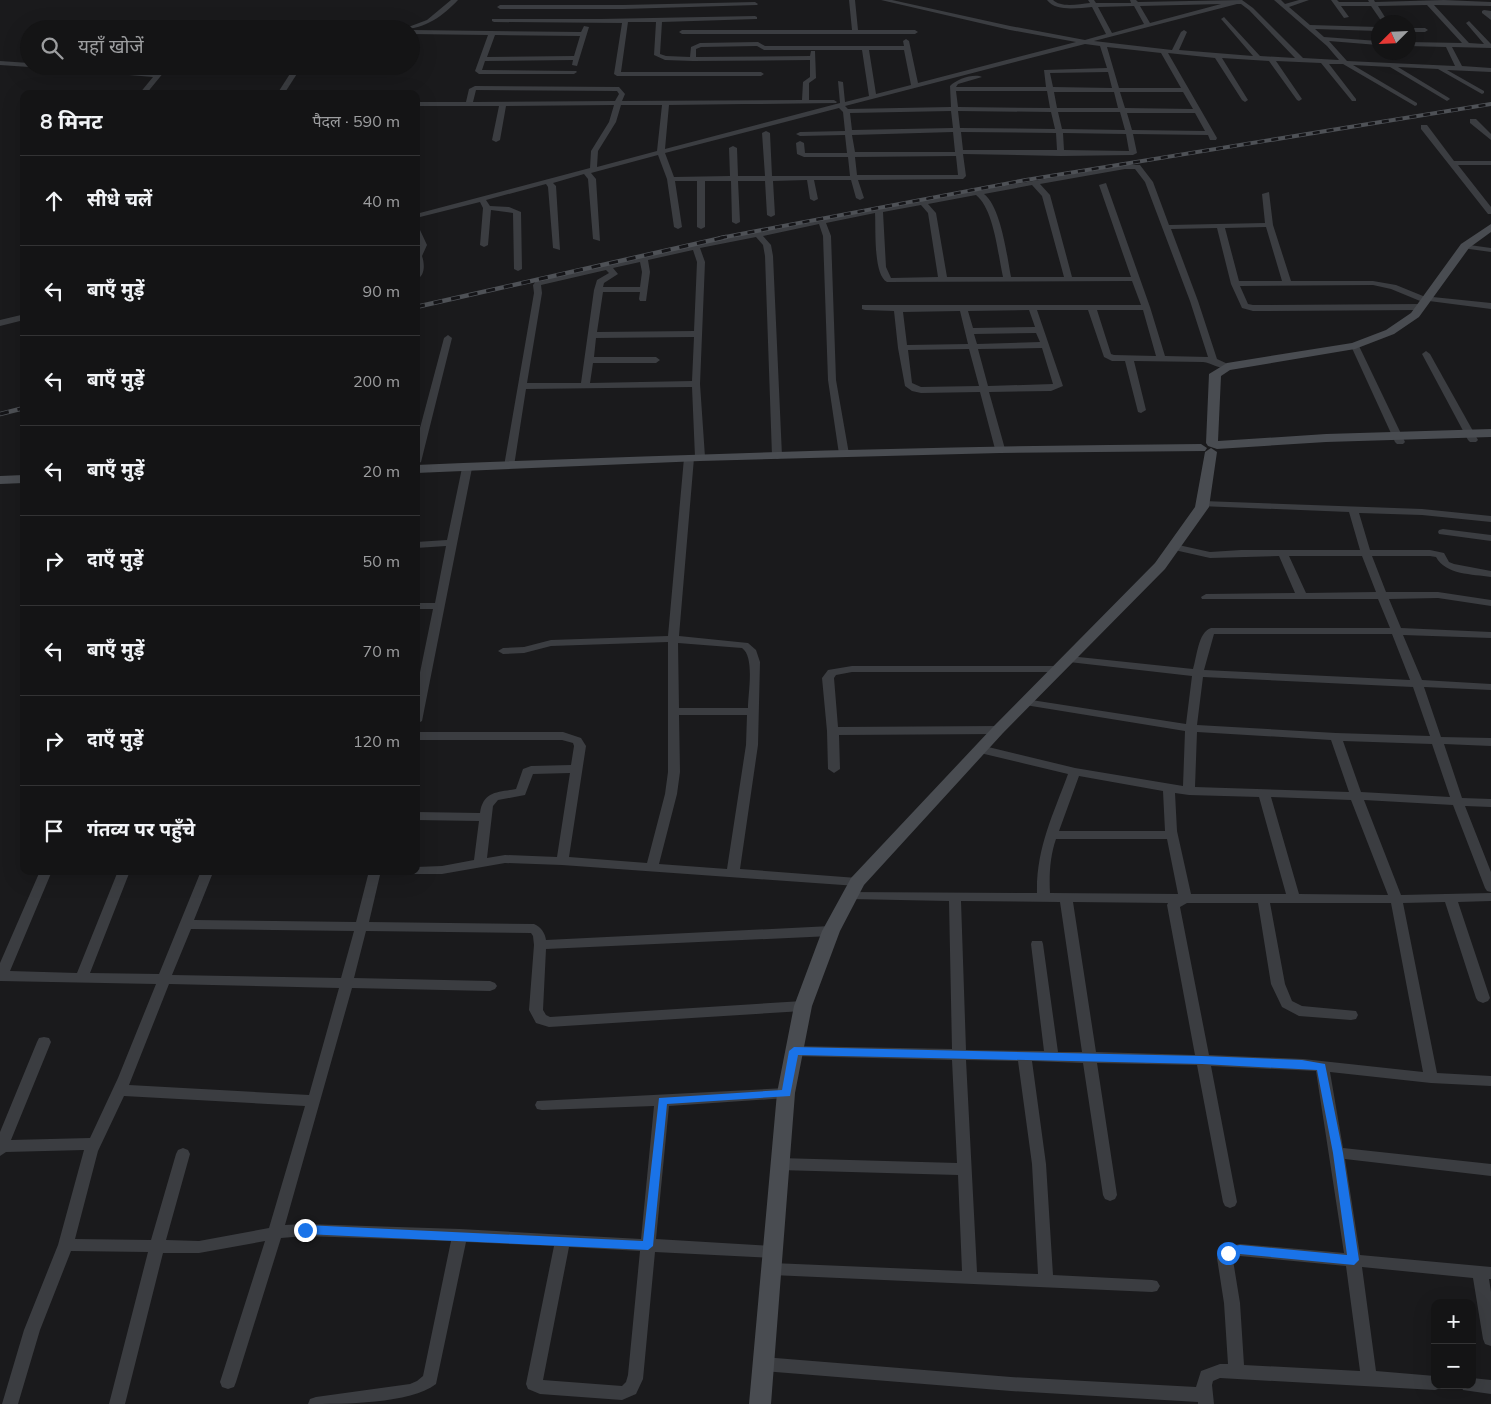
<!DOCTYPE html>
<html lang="hi">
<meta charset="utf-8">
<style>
:root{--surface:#141415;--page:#212122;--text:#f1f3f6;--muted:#9d9ea0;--line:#333334}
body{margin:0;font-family:Mulish,"Noto Sans Devanagari",sans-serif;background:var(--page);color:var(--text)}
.controls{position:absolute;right:15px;bottom:15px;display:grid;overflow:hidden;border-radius:10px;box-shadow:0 5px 20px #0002}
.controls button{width:45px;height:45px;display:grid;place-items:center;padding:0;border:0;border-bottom:1px solid var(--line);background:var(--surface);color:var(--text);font:25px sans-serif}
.compass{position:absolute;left:1371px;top:15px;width:45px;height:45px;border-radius:50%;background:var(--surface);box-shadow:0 5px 20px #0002;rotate:246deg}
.stop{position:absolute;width:15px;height:15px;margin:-11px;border:4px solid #1a73e8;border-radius:50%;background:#fff}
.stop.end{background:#1a73e8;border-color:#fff;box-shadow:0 1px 5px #0008}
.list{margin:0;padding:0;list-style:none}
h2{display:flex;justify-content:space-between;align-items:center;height:65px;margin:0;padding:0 20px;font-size:21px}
h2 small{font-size:16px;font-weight:400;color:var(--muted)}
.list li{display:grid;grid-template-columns:32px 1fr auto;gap:15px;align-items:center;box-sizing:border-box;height:90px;padding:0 20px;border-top:1px solid var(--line)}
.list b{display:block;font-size:19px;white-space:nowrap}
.list em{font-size:16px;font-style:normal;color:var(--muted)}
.icon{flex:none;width:28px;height:28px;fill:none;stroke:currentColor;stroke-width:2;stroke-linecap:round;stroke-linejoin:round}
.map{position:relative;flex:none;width:1491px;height:1404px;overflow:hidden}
.search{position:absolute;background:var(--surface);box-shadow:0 5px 20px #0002;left:20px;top:20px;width:400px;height:55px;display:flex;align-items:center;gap:12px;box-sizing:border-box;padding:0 18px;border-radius:28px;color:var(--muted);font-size:19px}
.panel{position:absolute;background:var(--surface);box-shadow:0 5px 20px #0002;left:20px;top:90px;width:400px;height:785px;border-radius:10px}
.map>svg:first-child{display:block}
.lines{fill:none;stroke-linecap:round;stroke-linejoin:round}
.street{fill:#3b3d41;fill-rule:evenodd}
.secondary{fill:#494c51;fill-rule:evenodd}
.rail-far1-casing{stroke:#4e5156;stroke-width:4}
.rail-casing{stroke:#4e5156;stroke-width:4.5}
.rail-far1{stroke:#151518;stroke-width:2.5;stroke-dasharray:7;stroke-linecap:butt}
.rail{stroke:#151518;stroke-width:3;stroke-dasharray:9;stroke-linecap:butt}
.route{fill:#1a73e8}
</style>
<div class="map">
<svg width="1491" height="1404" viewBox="0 0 1491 1404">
<rect width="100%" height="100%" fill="#1a1a1c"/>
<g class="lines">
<g class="street">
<path d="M451,0h7c-15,16 -33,29 -55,29l24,-9z"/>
<polygon points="849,0 855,0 858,30 915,30 918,32 915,34 682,34 679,32 682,30 852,30"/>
<path d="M881,0h11l118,26 75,14 21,-6 -14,-27c-14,1 -36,5 -45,-7h6c8,8 26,4 37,3l-2,-3h6l2,3h35l-1,-3h6l2,2 104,-2 11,8 50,50 36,2 -12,-14 -53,-46h7l4,4 14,-4h10l-20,7 21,18 68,2v4l-63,-2 9,8 54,4v4l-49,-4 18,20 108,5 -9,-19 -38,-1v-4l54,1 -35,-38 -49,1 10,16h-6l-11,-16h-30l8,11 -5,1 -13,-18h6l2,2h30l-1,-2h6l1,2 69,-2 47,2v4l-57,-1 35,38 15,1 -18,-21 3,-2 22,23v4l-39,-1 10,19 29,2v4l-44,-2 37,21v2l-2,1 -44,-25 -40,-2 51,31 1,1 -3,2 -57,-34 -37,-2 64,38v2l-2,1 -72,-42h-14l27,35v2h-4l-31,-38 -45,-2 26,38 -3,2 -2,-1 -28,-39 -47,-3 26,42 -3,2 -3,-2 -27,-42 -47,-5 49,85 -1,2h-6l-2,-5 -75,-1 4,19 -4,2 -72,1 -98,-2 3,22 -3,3 -105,1 6,18 -4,2 -4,-2 -5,-18h-37l4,19 -4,2 -4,-2 -3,-19 -34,1 2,34 -4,2 -4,-2 -2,-34h-27l2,41 -4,2 -4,-2 -1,-41h-26v46l-4,2 -4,-2v-46h-22l7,46 -4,2 -4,-2 -7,-48 -9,-24 -67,18 5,6 4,62 -7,-2 -5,-60 -4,-5 -31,9 3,3 4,64 -7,-2 -5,-61 -2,-3 -60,16 4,6 19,1 12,5 1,57 -4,2 -4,-2 -1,-56 -22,-3 -3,35 -4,2 -4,-2 3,-37 -3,-6 -64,16v-4l174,-46 1,-17 18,-29 5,-17 -108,1 -6,34 -4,2 -4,-2 7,-34h-83v-4h50l3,-13 6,-3 144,1 6,7 -3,7 180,-1 1,-18 7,-5v-17l-117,1 -28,-1 -11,-5 2,-33h-28l-7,50h140l3,2 -3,2h-144l-3,-2 8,-51 -128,-1 -2,-1v-2h108l155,-3 2,1v2l-95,3 -2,32 6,2 24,1 1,-10 9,-4 58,-1 7,4h139l-1,-5 3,-2 3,2 9,42 158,-41 -66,-12zM1221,4l-71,19 -10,-17zM1237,4h4l8,6 46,48 -35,-2 -36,-39 -3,2 1,1 31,36 -74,-6 8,-18 -3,-2 -3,2 -9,18 -78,-9zM1134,6l10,18 -32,9 -14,-26zM1085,44l15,2 7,22 -63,2 2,17h-90l2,-3 24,-7c-7,-4 -26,2 -32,9l1,21 -103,2 -3,-3zM757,46l7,4h98l7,46 -24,6 -2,-20 -5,-1 2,22 -175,46 4,-44 167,-2 1,-1 -3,-2h-25v-17l7,-5 -1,-27h-4l-1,5 -114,1v-8l5,-2zM1107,47l54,6 20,35h-62zM869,50h35l7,35 -35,9zM1108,72l4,16 -59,-1 -3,-14zM476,90l141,1 2,3 -4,7 -142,1zM956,91h91l3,17 -92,-1zM1054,92h60l4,16h-61zM1120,92h63l10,17 -68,-1zM621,105h41l-5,46 -60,16 1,-16 18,-29zM839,108l4,4 2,19 -45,1 -4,2 4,2 45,-1 2,18h-42l-1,-10 -4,-2 -4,2 1,11 7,3h44l2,19h-78l-2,-43 -4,-2 -4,2 3,43h-27l-1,-28 -4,-2 -4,2 1,28 -56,1 -9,-24zM951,111l2,17 -101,2 -2,-17zM958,111l93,1 4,17 -95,-1zM1058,112h62l5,18 -63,-1zM1127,113h68l10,18 -73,-1zM953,132l2,20h-100l-3,-17zM961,132l95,1 1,17h-94zM1063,133l63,1 3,17 -65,-1zM956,156l2,19h-101l-2,-18z"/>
<polygon points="755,2 758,4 757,5 623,9 500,9 497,7 500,5 623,5"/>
<polygon points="1484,10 1491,11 1491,20 1482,13 1482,11"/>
<path d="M584,26l5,1 -12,39 -5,-1 1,-5 -88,1 -3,9 94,1 1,1 -3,2h-95l-4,-3 13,-36 -77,-1v-4l170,2zM495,35l85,1 -6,20 -87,1z"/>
<polygon points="1408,28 1425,28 1428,30 1425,32 1408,32"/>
<polygon points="0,61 29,63 29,66 32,66 29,67 0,65"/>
<polygon points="42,66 73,66 156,73 162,66 169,66 146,94 139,94 153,77 45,68"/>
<polygon points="295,66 302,66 284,94 277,94"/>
<polygon points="1470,119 1476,119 1491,134 1491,140 1470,123"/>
<polygon points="1421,125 1427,125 1454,161 1491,161 1491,165 1458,165 1491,207 1491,214 1488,214 1421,129"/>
<path d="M1125,165h15l13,17 16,43 96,-2 -3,-29 7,-2 4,33 18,56h82l23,4 27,11 68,7v6l-62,-8 -4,2 -34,-14 -18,-4 -133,1 8,18 5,1 167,-1 4,3 -4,3 -167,1 -11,-3 -11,-24 -14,-56 -46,1 27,72 19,58 13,6v4c-9,1 -18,-6 -27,-7l-69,-1 12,49 -5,3 -3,-1 -13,-51h-13l-8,-4 -16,-47h-51l26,76 -12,5 -62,1 16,57 -5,3 -5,-3 -15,-57 -59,1 -9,-2 -7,-5 -7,-38 -4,-37 -29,-1 -3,-1v-4h279l-9,-24 -245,1c-14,-7 -11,-54 -12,-69l-49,10 5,13 5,144 13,74 -2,2 -3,1 -5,-3 -11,-74 -5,-144 -4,-12 -56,12 8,9 2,11 9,200 -2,2 -3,1 -5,-3 -7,-200 -2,-11 -7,-8 -56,11 5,14 -5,122 5,73 -2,2h-6l-2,-2 -3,-70 -166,2 -12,77 -5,3 -5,-3 30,-173 -1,-8 4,-5c193,-47 391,-81 588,-115zM1125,169h10l10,13 45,119 18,56 -43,-1 -15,-49 -44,-124 -7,2 32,92h-59l-22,-82 -10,-11zM1032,185l10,11 22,81h-53c-4,-21 -10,-70 -27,-83zM976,195c18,14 22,60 27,82h-56l-11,-64 -8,-9zM921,205l7,8 10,64 -47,1 -5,-11 -3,-55zM1266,227l16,54h-43l-14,-53zM693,250l4,12 -3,69 -97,1 6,-40h37l-1,7 1,2h6l4,-29 -2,-12zM640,262l2,10 -2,15h-37l1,-4 14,-9 -5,-6zM606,270l3,3 -12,7 -3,10 -13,93h-54l15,-90 -1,-8zM1029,310l6,17 -62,1 -5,-17zM1097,310h46l13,46 -42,-1 -3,-1zM960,311l8,33 -61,1 -4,-33zM1036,333l4,9 -63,2 -3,-10zM694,337l-2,44 -102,2 3,-20h63l4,-3 -4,-3h-62l2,-19zM1042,348l11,36 -65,2 -10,-37zM969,349l10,37 -58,1 -9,-4 -4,-33z"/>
<path d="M416,228l4,2 7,15 -5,11c3,9 3,20 -6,24v-29l3,-6 -3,-6z"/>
<polygon points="1462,244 1491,248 1491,252 1462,248"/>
<polygon points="21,315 24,315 24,320 0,326 0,320"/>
<polygon points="448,335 452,338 421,462 416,465 416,443 444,338"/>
<polygon points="1355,343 1359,346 1405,442 1403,444 1397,444 1395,442 1351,346"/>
<polygon points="1426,351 1430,354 1478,440 1476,442 1470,442 1468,440 1422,354"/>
<path d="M689,455l5,3 -15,178 69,7 8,7 4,12 -2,83 -18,124 117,9 4,1 2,3 -2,3 -4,1 -295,-21 -57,-2 -63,11h-30l-2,-3h6v-4l26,-1 32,-6 5,-39 -63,-1v-8l64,1c3,-22 18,-21 36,-24l7,-20 8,-3 40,-1 3,-19 -1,-3 -11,-3h-146v-8h147l18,6 5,8 -17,111 78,6 18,-69 3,-22v-130l-117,4 -27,7 -21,1 -5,-3 5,-3 21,-1 27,-7 117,-4 16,-178zM678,643l64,5c13,9 6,45 6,60h-69zM679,715h68l-1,30 -19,124 -68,-5 18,-70 3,-22zM570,773l-13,84 -52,-2 -18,3 6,-52 5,-6 27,-5 8,-21z"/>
<polygon points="467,465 472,468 422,721 416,724 416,692 433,609 416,609 416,603 435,603 446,546 416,548 416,542 447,540 462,468"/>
<path d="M1203,501l219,8 69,7v6l-69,-7 -63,-2 11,37h60l14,3 5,9 5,2 37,7v6c-19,-3 -45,-2 -55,-20l-6,-1h-58l14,36h52l53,8v6l-53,-8 -49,1 12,29 90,4v6l-88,-3 19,45 69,4v6l-67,-3 17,50 50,1v8l-47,-2 18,54 29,1v8l-26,-1 26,66v20l-4,-1 -2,-3 -32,-83 -89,-5 37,95 90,-2v8l-33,1 32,96 -2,3 -5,2 -5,-2 -2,-3 -31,-96 -42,1 34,170 54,3v10l-60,-3 -101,-11 13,76 148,16v12l-146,-17 15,96 131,12v12h-2l2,13v54l-6,-2 -2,-5 -10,-61 -111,-11 14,104 59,5v9h7l-1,3 -6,2 -215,-12 -7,3 -1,4 2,19h-16v-2l-187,-11 -248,-20 -6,-2 -2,-5 2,-5 6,-2 248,20 185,10 5,-16 19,-7h8l-4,-61 -7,-45 9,-11 14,-3 104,9 -28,-182 -105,-5 26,136 -2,4 -5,2 -5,-2 -2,-4 -26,-137 -100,-2 20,132 -2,4 -5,2 -5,-2 -2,-4 -20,-132 -51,-2 14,103 7,111 99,5 5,1 3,5 -3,5 -5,1 -380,-17 -5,-1 -3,-5 3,-5 5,-1 190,8 -4,-96 -179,-5 -5,-2 -2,-4 2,-4 5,-2 178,5 -5,-103 -158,-4 -5,-1 -2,-4 2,-4 5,-1 158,3 -3,-148 -99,-2 -4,-1 -2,-3 2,-3 191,1c-1,-44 16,-78 31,-119l-92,-22 -2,-3 2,-3 4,-1 95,23 108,18 2,-55 -160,-26 -6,-3 2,-2 4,-1 161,25 6,-48 -123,-14 -5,-3 5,-3 124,13c4,-12 5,-37 18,-41h179l-12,-29h-176l-1,-2 5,-3 89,-1 -16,-37 -69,2 -40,-9 -1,-2 1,-2 4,-1 36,8 31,-2h119l-11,-38 -149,-6 -2,-2zM1289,556h73l14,36 -70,1zM1214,634h178l18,46 -206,-10zM1203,677l210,10 17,49 -94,-3 -139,-8zM1197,732l134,8 18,52 -154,-5zM1343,741l89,3 18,53 -89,-5zM1079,776l84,15 2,40h-106zM1175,793l14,2 70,2 27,97h-95l-14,-63zM1271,797l80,3 37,95 -89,-1zM1056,839h111l11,55 -128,-1c-1,-18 0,-37 6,-54zM961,901l99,1 22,150h-24l-15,-108 -1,-3h-10l-1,3 13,107 -78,-1zM1073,902l95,1 -1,2 28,150 -99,-3zM1187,903h71l13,81 11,23 17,9 52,4 5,-1 2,-4 -2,-4 -54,-5 -10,-5 -7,-17 -15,-81h121l32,169 -120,-13 -94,-4 -29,-148zM966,1060l52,1 14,103 6,110 -61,-2zM1240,1256l106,10 14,105 -116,-6 -4,-62 -7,-43 2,-3z"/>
<polygon points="1443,529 1491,535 1491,541 1439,534 1438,532 1439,530"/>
<polygon points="852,666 1057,666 1063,669 1057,672 852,672 836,675 834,678 838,727 998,726 1004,730 998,734 839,735 840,769 834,773 828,769 827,731 822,678 828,670"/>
<path d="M40,871h12l-42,100 67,2 41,-102h12l-40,102 69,1 42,-103h204l-6,4h-19l-11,47 165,2c7,3 11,9 12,16l285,-14 5,2 1,3 -1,3 -5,2 -285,13 -3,61 3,5 4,2 253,-16 5,2 2,3 -2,3 -5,2 -254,16 -13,-4 -7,-13 5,-65 -1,-9 -2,-3 -165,-2 -12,47 136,3 5,2 2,3 -2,3 -5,2 -138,-3 -67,237 20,-1 155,5 181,10 13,-133 -112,4 -5,-1 -2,-4 2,-4 249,-13 5,1 2,4 -2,4 -5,1 -117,8 -13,133 117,7 5,2 3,4 -3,4 -5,2 -118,-6 -12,127 -7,15 -14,6 -82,-6 -12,-5 -2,-5 28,-138 -88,-4 -30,142c-25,20 -94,20 -128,20l2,-5 6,-2 94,-13 7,-3 6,-5 28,-135 -146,-5 -24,2 -45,144 -2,5 -6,2 -6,-2 -2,-5 45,-141 -66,12h-36l-38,151h-16l39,-152 -77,-1 -31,79 -22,74h-16l22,-74 34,-85 26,-95 -78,2 -6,4v-24l37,-90 2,-4 5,-1 5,1 2,4 -40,98 79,-2 28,-60 38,-94 -156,-3v-18zM212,875h156l-12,47 -162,-2zM191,929l163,2 -13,47 -169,-3zM169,984l170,4 -30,107 -180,-10zM124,1096l181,10 -36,122 -70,13 -33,-1 24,-86 -2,-4 -5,-2 -5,2 -2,4 -25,86 -76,-1 23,-88zM569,1247l71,4 -12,124 -2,7 -4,4 -79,-6z"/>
<polygon points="1472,1378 1491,1380 1491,1394 1463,1390 1461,1385 1472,1385"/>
</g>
<g class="secondary">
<polygon points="1491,224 1491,232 1469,248 1419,317 1394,334 1355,349 1230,370 1221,376 1218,441 1326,434 1491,429 1491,437 1326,442 1217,449 1208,446 1206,443 1209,374 1227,363 1352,343 1386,330 1411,313 1461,244"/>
<path d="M1201,444l6,4 -2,3 -205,2 -300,8 -284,12v-8c262,-11 523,-19 785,-21z"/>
<polygon points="1211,448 1217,452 1209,507 1165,569 1003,733 864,885 840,931 812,1006 795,1093 771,1404 749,1404 777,1093 794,1006 822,931 851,878 993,727 1155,563 1195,507 1205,452"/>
<polygon points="24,475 24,483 0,484 0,476"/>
</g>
<defs>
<polyline id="rail-far1" points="720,238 1026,180 1491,104"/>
<g id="rail">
<polyline points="416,307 726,237"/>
<polyline points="0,414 24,408"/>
</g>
</defs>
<use href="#rail-far1" class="rail-far1-casing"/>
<use href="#rail" class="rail-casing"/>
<use href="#rail-far1" class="rail-far1"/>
<use href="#rail" class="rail"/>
</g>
<polygon class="route" points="794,1047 1202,1056 1302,1060 1325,1064 1343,1153 1359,1260 1354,1265 1240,1254 1228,1258 1224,1257 1222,1253 1227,1247 1240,1245 1347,1255 1333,1153 1317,1070 1202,1064 798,1055 790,1096 667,1104 653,1246 648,1250 305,1234 300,1230 305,1225 643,1241 659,1098 782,1090 789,1051"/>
</svg>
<div class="controls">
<button>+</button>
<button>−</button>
</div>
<svg class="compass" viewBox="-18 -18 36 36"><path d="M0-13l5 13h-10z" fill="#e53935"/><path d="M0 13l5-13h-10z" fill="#9d9ea0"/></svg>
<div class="stop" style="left:1228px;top:1253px"></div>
<div class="stop end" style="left:305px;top:1230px"></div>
<div class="search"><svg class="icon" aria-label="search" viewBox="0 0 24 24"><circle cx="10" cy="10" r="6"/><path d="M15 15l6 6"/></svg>यहाँ खोजें</div>
<section class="panel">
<h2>8 मिनट<small>पैदल · 590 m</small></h2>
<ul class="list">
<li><svg class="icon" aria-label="ahead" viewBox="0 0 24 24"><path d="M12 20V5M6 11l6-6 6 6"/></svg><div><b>सीधे चलें</b></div><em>40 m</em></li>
<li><svg class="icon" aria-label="left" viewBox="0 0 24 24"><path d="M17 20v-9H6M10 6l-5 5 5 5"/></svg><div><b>बाएँ मुड़ें</b></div><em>90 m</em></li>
<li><svg class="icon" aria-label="left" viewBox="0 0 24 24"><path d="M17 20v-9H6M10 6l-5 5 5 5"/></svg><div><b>बाएँ मुड़ें</b></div><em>200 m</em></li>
<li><svg class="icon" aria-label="left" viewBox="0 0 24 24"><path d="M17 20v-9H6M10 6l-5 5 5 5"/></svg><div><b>बाएँ मुड़ें</b></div><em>20 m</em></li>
<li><svg class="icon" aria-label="right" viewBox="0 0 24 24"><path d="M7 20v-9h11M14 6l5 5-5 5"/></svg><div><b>दाएँ मुड़ें</b></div><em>50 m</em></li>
<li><svg class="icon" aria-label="left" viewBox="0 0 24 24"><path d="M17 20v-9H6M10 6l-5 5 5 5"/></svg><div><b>बाएँ मुड़ें</b></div><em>70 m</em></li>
<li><svg class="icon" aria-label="right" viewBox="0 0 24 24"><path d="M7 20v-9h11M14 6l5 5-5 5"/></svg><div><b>दाएँ मुड़ें</b></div><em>120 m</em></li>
<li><svg class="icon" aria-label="arrive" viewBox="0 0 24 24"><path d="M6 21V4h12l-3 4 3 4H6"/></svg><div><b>गंतव्य पर पहुँचे</b></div></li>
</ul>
</section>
</div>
